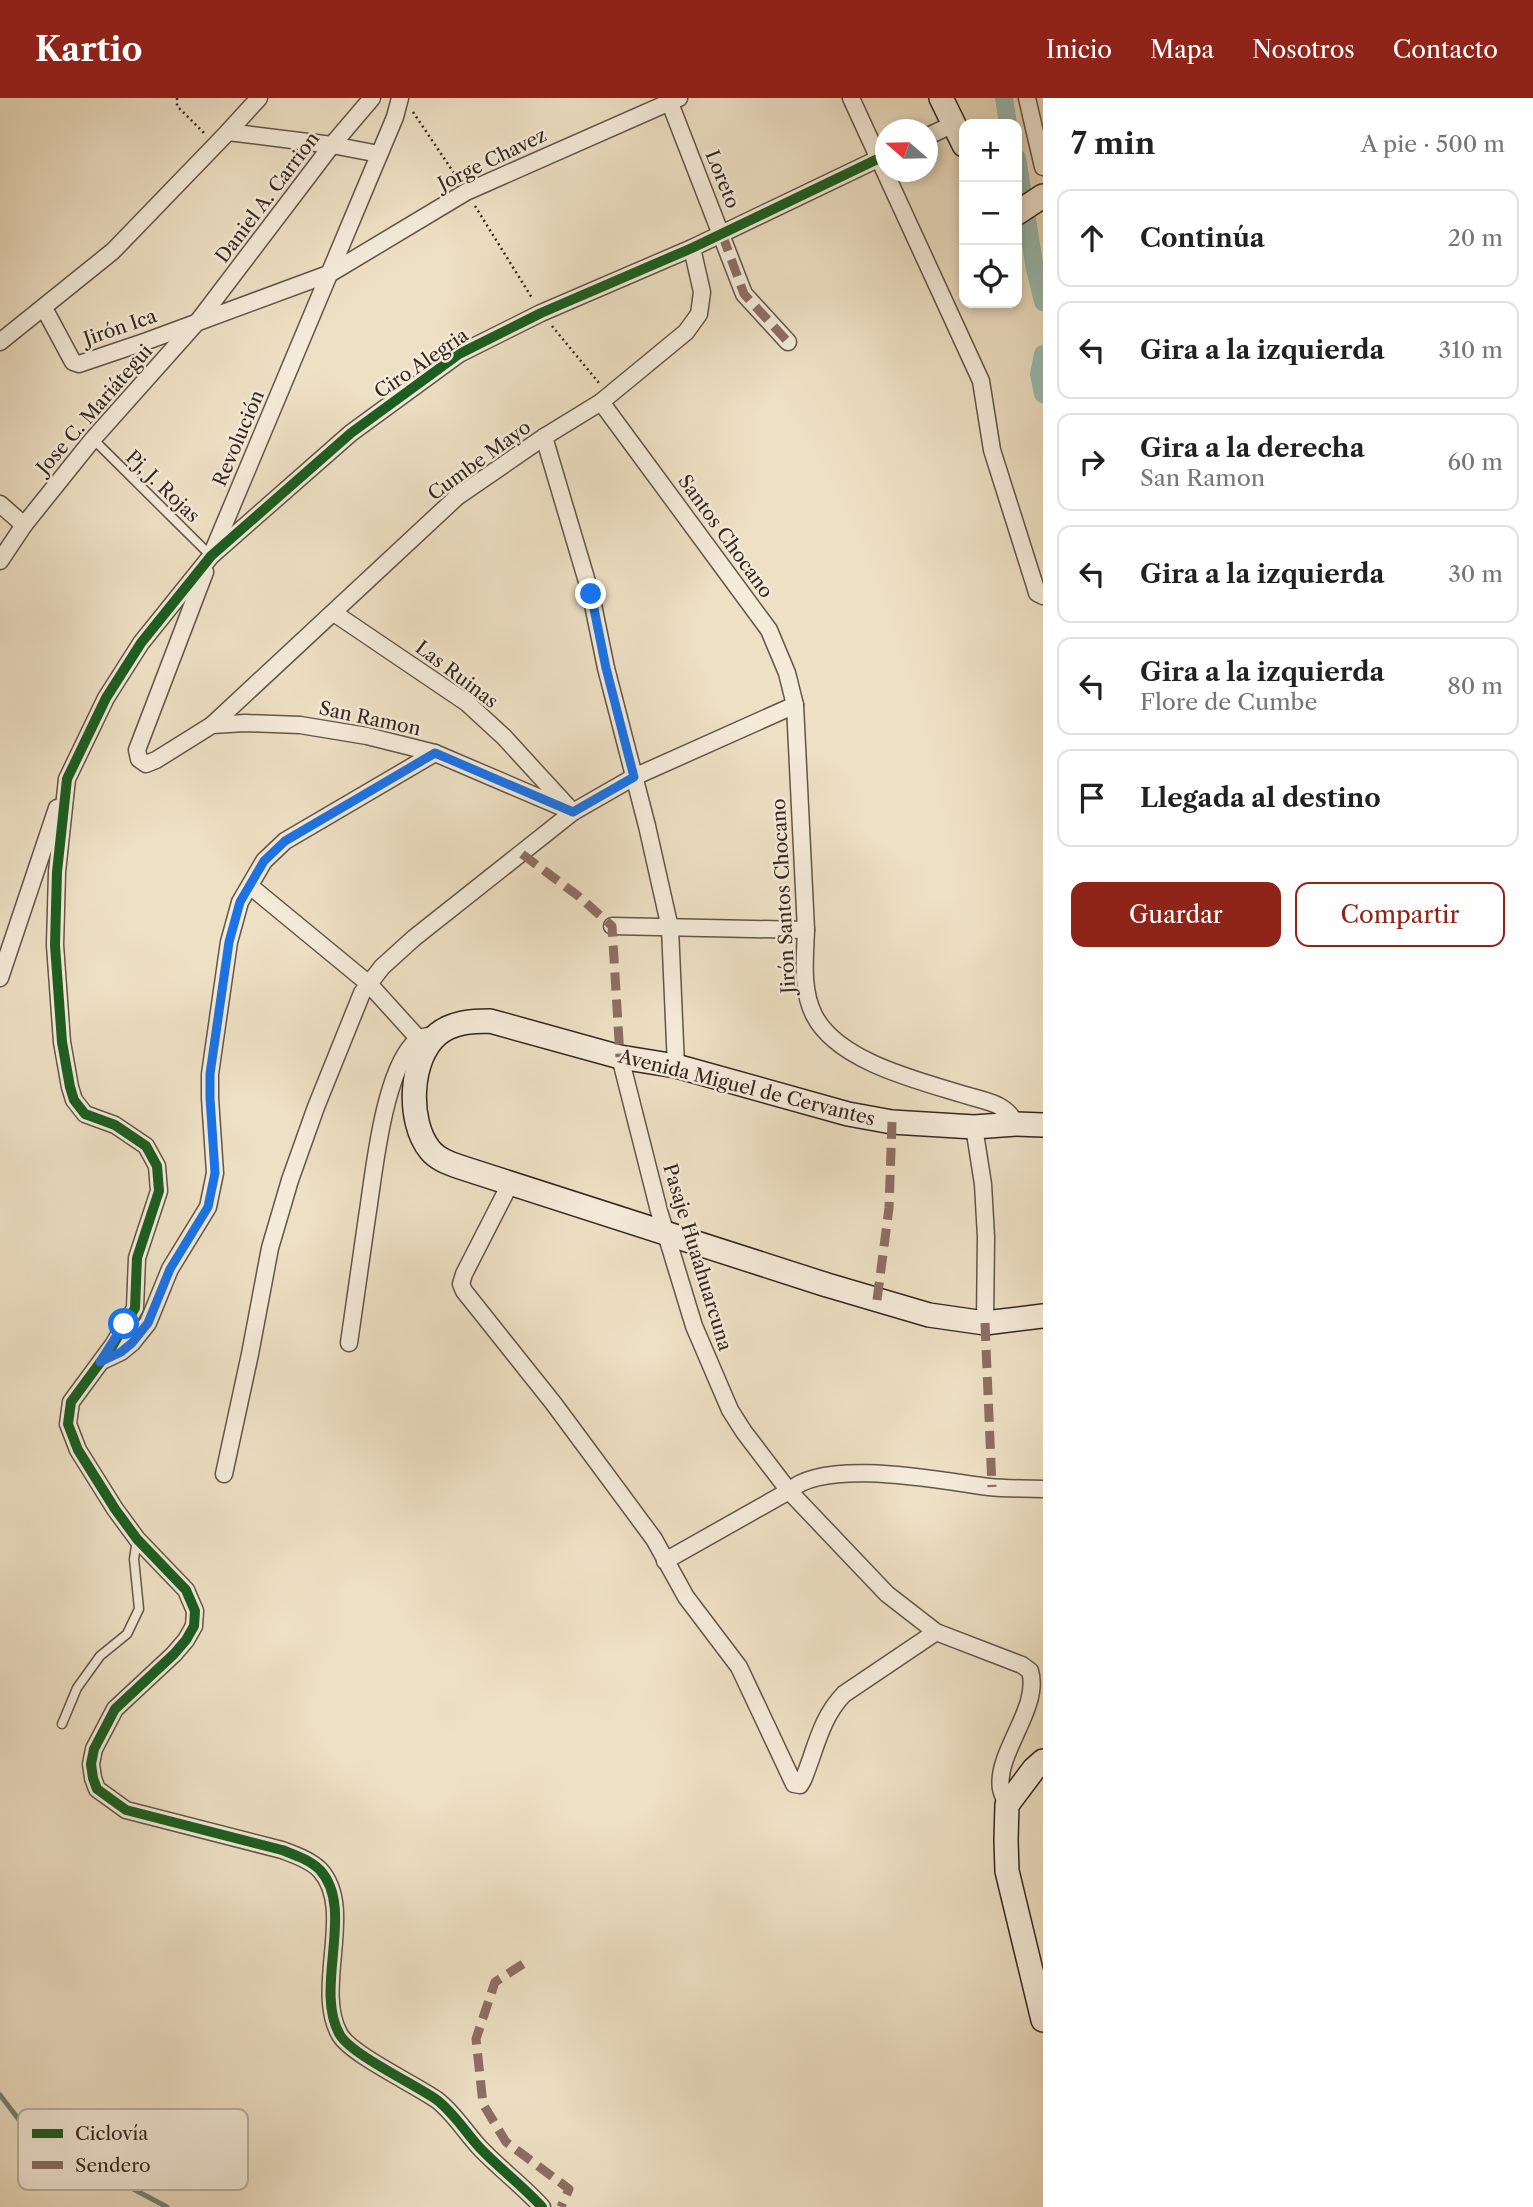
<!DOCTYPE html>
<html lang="es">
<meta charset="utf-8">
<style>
:root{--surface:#fff;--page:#f2f2f2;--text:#222;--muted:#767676;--line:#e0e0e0;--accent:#8f2418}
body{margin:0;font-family:"Libre Caslon Text",serif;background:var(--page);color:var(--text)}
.controls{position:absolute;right:21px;top:21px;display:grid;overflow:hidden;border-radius:14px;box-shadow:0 4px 10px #0003}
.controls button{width:63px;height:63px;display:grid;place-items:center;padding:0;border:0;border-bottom:2px solid var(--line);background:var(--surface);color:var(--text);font:35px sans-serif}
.compass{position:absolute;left:875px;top:21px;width:63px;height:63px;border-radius:50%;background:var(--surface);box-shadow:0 4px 10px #0003;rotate:290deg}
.stop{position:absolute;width:21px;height:21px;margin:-16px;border:5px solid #1a73e8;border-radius:50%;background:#fff}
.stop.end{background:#1a73e8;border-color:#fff;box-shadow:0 2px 7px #0008}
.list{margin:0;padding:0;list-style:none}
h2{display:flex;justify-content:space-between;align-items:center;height:91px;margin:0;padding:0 28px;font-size:30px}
h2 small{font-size:23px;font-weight:400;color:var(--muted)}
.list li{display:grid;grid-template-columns:46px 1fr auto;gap:21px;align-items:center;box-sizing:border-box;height:98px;margin:0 14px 14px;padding:0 14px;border:2px solid var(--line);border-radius:14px}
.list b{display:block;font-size:26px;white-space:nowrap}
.list p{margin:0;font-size:23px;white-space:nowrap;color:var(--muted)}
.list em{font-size:23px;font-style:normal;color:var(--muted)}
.actions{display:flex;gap:14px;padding:21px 28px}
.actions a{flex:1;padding:16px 0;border:2px solid var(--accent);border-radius:14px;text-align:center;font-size:24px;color:var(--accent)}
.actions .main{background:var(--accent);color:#fff}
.icon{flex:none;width:38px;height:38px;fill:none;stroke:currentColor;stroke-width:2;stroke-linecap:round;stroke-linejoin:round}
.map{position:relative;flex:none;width:1043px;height:2109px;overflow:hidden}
header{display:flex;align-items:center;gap:42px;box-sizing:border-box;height:98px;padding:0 35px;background:var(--accent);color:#fff}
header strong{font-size:33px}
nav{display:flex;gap:38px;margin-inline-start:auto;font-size:24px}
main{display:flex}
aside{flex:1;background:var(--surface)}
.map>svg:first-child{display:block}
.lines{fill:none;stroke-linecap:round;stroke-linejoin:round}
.stream{stroke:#718178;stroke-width:5}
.canal{stroke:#99bdb2;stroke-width:18}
.lane-casing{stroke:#62554a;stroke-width:11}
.street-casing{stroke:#62554a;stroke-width:19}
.secondary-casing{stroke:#342721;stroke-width:26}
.path{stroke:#342721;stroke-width:2.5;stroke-dasharray:2 3.5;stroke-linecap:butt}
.lane{stroke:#f4ebd9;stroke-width:8}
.street{stroke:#f4ebd9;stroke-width:16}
.secondary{stroke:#f4ebd9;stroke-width:23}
.quiet{stroke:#8d6e63;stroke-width:9;stroke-dasharray:18 9;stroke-linecap:butt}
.cycleway-casing{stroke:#f4ebd9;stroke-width:15}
.cycleway{stroke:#1b5e20;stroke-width:10}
.route{stroke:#1a73e8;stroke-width:9}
.labels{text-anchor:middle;stroke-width:5;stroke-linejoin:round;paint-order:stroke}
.street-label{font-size:19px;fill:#342721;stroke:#f4ebd9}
.key{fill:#f4ebd9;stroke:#bab0a2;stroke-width:2}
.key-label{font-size:19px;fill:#342721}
</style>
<header>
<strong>Kartio</strong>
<nav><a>Inicio</a><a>Mapa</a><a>Nosotros</a><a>Contacto</a></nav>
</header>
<main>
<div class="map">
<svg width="1043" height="2109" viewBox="0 0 1043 2109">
<rect width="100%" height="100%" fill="#eee0c4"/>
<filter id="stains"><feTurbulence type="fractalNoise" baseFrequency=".00286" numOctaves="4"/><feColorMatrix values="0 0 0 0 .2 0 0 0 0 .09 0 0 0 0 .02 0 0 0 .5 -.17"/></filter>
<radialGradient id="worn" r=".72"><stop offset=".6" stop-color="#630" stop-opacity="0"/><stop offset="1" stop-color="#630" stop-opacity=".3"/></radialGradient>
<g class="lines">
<polyline class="stream" points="0,1997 30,2036 167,2109"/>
<g class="canal">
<polyline points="1004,0 1008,26"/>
<polyline points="1017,60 1035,171 1043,204"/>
<polyline points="1043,256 1039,276 1043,296"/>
</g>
<defs>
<g id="lane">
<polyline points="93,341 211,458"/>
<polyline points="62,1626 77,1590 100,1558 127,1536 139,1511 134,1461 137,1441"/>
</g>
<g id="street">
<polyline points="668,0 744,196 788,244"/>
<polyline points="851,0 981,283 992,352 1035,488 1037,495 1043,498"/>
<polyline points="1027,0 1043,69"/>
<polyline points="228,34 332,47 379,56"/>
<polyline points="928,38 954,26"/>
<polyline points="44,210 73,264 79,266 147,243 331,175 466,94 679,0"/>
<polyline points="0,244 113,153 228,34 259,0"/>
<path d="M601,304l168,228 18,43 8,32 11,225c-1,28 -5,59 8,85 24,48 110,67 158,82 18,5 35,8 44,27"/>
<polyline points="544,339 591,497 606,570 647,728 670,830 676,968"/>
<polyline points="0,406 24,427"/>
<polyline points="213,453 395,19 400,0"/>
<polyline points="0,463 24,427 93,341 199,222 332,47 372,0"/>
<polyline points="205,474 137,652 139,661 146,666 156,662 212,627 245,625 300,627 367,638 435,655 573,714"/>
<polyline points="334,515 467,605 504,639 569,710"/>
<polyline points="212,627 457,399 544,339 601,304 686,234 699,216 702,194 692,150"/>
<polyline points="250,788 369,886 418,940"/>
<polyline points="612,828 806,832"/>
<polyline points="0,880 57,710"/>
<path d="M620,959l39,154 35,115 36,84 14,22 45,59 98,103 49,38 86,33 8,6c11,37 -35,82 -29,118 1,5 4,11 6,16"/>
<polyline points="974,1029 983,1086 986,1139 985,1225"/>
<path d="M510,1086l-46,90 -3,10 3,7 90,113 100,135 32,58 53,70 55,117 6,1 3,-5c13,-31 17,-61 41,-86l92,-62"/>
<path d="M349,1245c7,-47 13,-93 20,-139 6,-42 16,-130 44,-160 6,-8 14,-8 24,-9"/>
<polyline points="102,1263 121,1254 132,1245 148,1225 170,1171 208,1109 215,1075 210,1000 210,976 229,844 240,804 264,763 285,743 435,655"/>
<polyline points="224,1376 250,1256 270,1150 290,1082 316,1009 362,895 382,869 414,840 573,714 634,679 795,607"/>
<path d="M665,1463l124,-70c36,-34 153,-10 200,-4 18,2 36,1 54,2"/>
<path d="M542,2109c-19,-21 -42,-38 -62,-59 -14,-15 -26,-35 -43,-48 -21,-15 -85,-45 -97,-65 -27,-46 16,-126 -20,-165 -10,-10 -25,-15 -38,-20l-156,-40 -29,-21 -4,-11 -2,-14 3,-15 21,-40 59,-55 12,-14 8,-14 1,-15 -9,-21 -49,-51 -22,-30 -37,-59 -10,-26 3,-22 42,-57 22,-37 2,-50 22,-67 -2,-25 -11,-20 -31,-21 -30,-11 -11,-14 -4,-13 -8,-45 -7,-97 2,-73 10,-93 39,-81 35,-55 70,-87 140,-123 108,-79 82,-41 151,-65 194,-93"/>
</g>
<g id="secondary">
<polyline points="941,0 964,47"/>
<polyline points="1017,115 1043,98"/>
<path d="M1043,1027l-27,-1 -42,3 -82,-5 -44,-8 -172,-48 -56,-9 -130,-36c-18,0 -37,1 -52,13 -29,24 -31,88 -8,116 8,10 21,14 33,18l364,117 102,30 56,8 58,-7"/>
<polyline points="1043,1663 1034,1671 1007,1707 1006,1742 1007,1773 1043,1922"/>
</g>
</defs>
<use href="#lane" class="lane-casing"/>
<use href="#street" class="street-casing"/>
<use href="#secondary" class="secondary-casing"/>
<g class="path">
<polyline points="177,0 177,8 206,37"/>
<polyline points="413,14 458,81"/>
<polyline points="475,108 532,200"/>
<polyline points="552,228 599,285"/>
</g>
<use href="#lane" class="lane"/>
<use href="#street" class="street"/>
<use href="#secondary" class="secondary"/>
<g class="quiet">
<polyline points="722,136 744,196 788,244"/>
<polyline points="522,756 577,797 612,828 620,959"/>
<polyline points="877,1202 889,1110 892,1024"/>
<polyline points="985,1225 992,1389"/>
<polyline points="523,1866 495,1884 476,1941 483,2006 506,2044 569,2091 561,2109"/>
</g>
<defs>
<path id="cycleway" d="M542,2109c-19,-21 -42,-38 -62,-59 -14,-15 -26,-35 -43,-48 -21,-15 -85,-45 -97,-65 -27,-46 16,-126 -20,-165 -10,-10 -25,-15 -38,-20l-156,-40 -29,-21 -4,-11 -2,-14 3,-15 21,-40 59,-55 12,-14 8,-14 1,-15 -9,-21 -49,-51 -22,-30 -37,-59 -10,-26 3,-22 42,-57 22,-37 2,-50 22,-67 -2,-25 -11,-20 -31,-21 -30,-11 -11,-14 -4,-13 -8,-45 -7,-97 2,-73 10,-93 39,-81 35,-55 70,-87 140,-123 108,-79 82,-41 151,-65 194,-93"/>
</defs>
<use href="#cycleway" class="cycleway-casing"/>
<use href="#cycleway" class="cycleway"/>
</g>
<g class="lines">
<polyline class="route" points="124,1226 100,1264 121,1254 132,1245 148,1225 170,1171 208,1109 215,1075 210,1000 210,976 229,844 240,804 264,763 285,743 435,655 573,714 634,679 606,570 591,496"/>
</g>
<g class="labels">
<g class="street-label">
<text transform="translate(492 61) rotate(-26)" y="7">Jorge Chavez</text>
<text transform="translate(723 81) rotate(68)" y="7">Loreto</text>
<text transform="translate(267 99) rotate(-53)" y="7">Daniel A. Carrion</text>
<text transform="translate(120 229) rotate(-19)" y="7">Jirón Ica</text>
<text transform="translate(421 265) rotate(-34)" y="7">Ciro Alegria</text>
<text transform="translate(94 311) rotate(-49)" y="7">Jose C. Mariátegui</text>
<text transform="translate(238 340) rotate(-67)" y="7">Revolución</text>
<text transform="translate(479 362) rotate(-36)" y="7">Cumbe Mayo</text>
<text transform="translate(163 388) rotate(44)" y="7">Pj, J. Rojas</text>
<text transform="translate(726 438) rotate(54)" y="7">Santos Chocano</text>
<text transform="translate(457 576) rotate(37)" y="7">Las Ruinas</text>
<text transform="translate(370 620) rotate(12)" y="7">San Ramon</text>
<text transform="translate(783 798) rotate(-93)" y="7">Jirón Santos Chocano</text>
<text transform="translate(747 989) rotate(14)" y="7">Avenida Miguel de Cervantes</text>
<text transform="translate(698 1159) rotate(73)" y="7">Pasaje Huaahuarcuna</text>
</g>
</g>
<rect x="18" y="2011" width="230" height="81" rx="10" class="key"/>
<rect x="32" y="2031" width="31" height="9" fill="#1b5e20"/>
<rect x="32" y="2063" width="31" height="8" fill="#8d6e63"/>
<g class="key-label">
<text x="75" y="2042">Ciclovía</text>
<text x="75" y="2074">Sendero</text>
</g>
<rect width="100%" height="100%" filter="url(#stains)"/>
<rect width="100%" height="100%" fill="url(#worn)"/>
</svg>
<div class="controls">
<button>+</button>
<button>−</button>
<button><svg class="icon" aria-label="locate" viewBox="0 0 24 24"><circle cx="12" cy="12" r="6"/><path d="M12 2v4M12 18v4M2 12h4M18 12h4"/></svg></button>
</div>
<svg class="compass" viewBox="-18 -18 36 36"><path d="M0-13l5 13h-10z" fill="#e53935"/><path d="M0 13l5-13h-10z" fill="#767676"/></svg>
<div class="stop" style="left:124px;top:1226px"></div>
<div class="stop end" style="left:591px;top:496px"></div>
</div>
<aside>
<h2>7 min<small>A pie · 500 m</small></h2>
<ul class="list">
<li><svg class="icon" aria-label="ahead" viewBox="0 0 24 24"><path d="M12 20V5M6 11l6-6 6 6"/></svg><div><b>Continúa</b></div><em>20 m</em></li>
<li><svg class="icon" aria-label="left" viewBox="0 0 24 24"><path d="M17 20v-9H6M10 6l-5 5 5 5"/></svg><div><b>Gira a la izquierda</b></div><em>310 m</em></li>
<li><svg class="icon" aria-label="right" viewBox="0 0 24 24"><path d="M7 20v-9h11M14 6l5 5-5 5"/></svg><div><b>Gira a la derecha</b><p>San Ramon</p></div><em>60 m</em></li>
<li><svg class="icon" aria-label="left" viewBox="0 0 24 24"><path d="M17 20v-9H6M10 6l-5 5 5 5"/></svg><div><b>Gira a la izquierda</b></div><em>30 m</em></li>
<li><svg class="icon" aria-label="left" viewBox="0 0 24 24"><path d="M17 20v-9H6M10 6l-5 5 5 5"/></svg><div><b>Gira a la izquierda</b><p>Flore de Cumbe</p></div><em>80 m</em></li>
<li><svg class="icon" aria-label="arrive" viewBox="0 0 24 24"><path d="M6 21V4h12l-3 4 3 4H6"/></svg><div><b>Llegada al destino</b></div></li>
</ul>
<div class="actions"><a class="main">Guardar</a><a>Compartir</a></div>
</aside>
</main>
